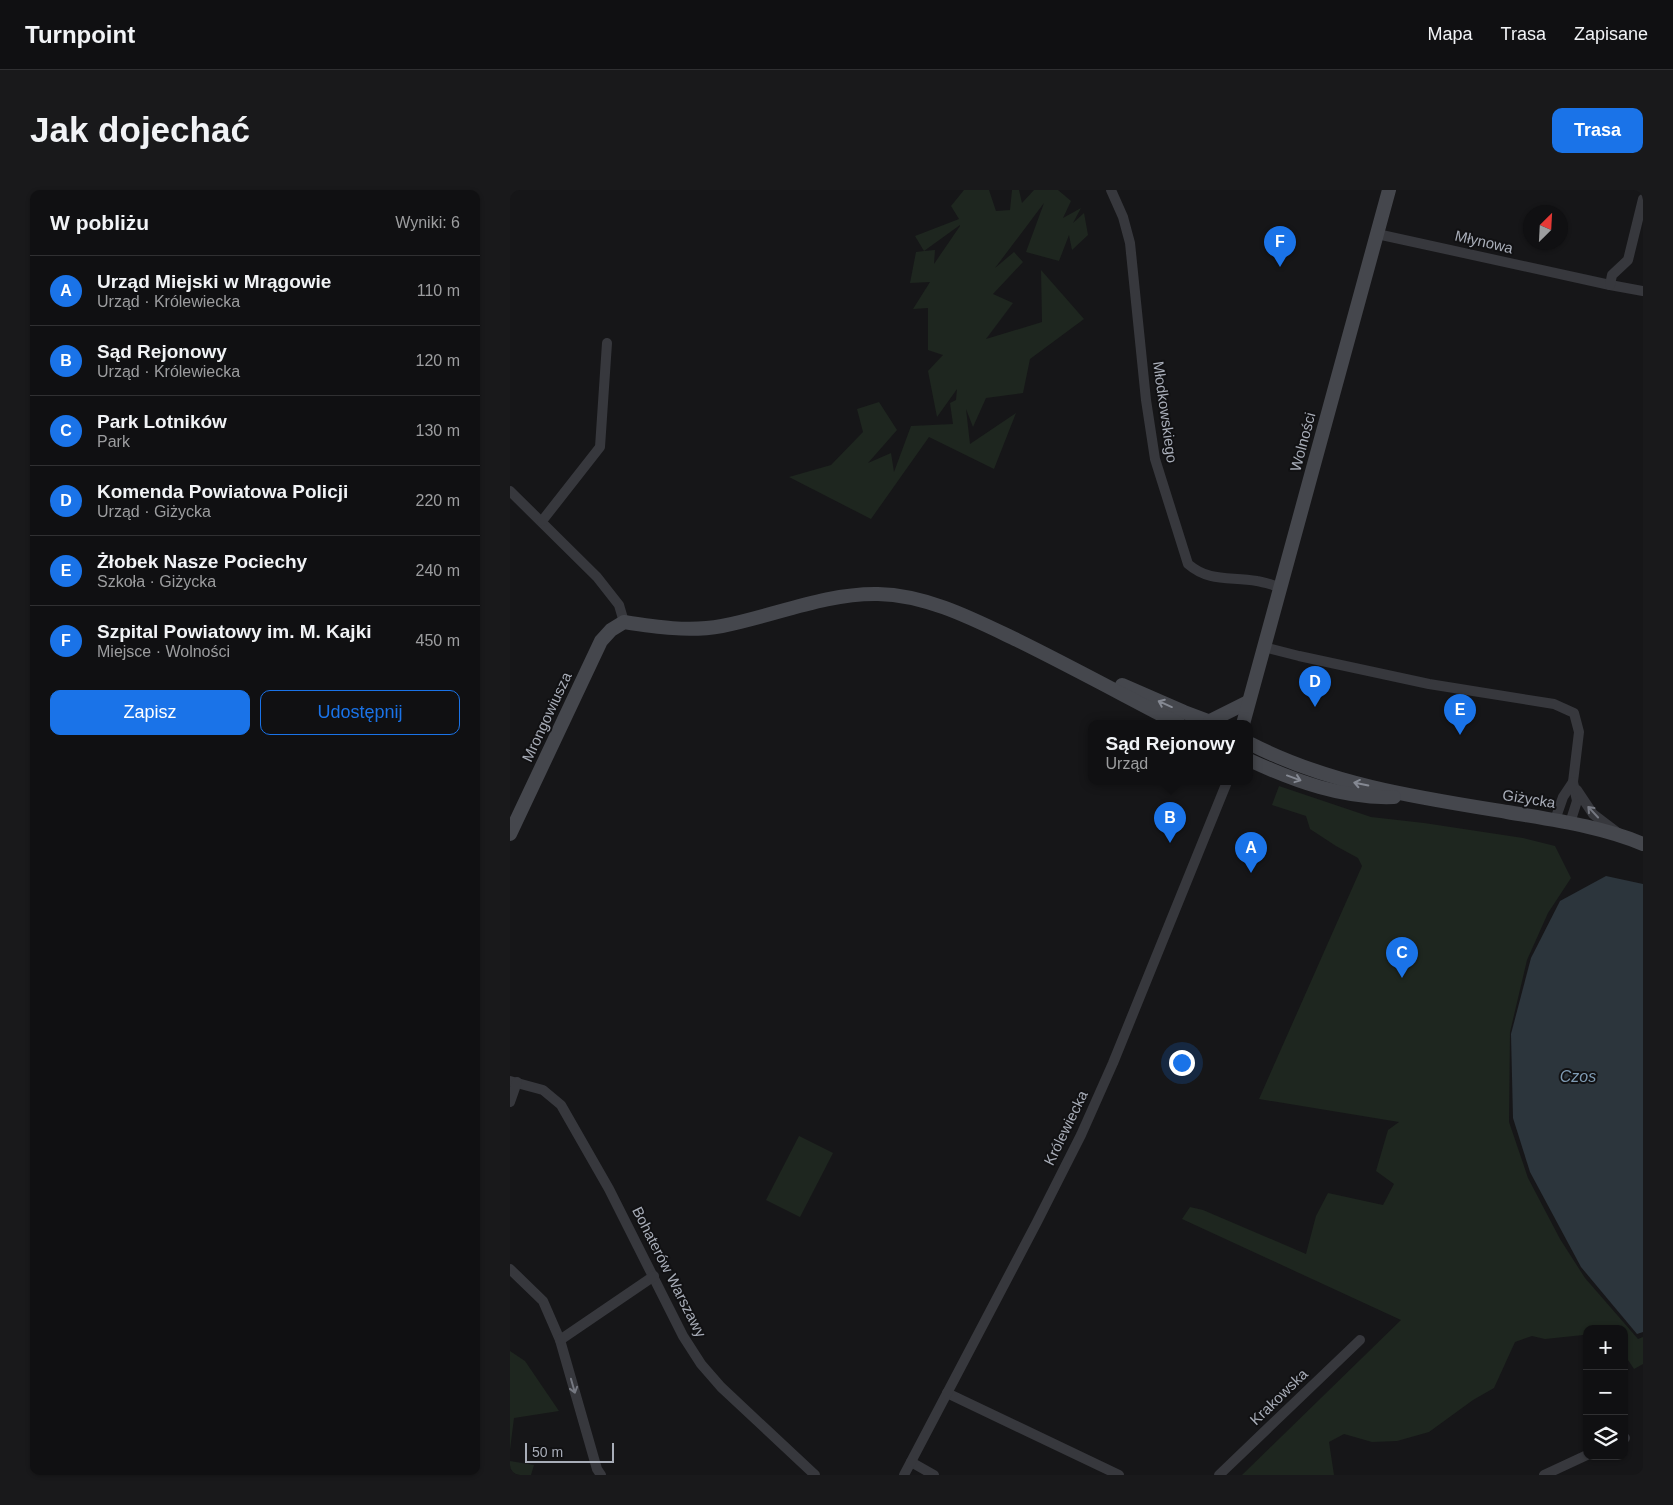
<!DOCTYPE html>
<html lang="pl">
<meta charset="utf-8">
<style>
:root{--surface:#101012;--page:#19191b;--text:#f1f3f6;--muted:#9c9d9f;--line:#303032;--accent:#1a73e8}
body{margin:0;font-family:Helvetica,sans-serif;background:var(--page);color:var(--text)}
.controls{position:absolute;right:15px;bottom:15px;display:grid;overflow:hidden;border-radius:10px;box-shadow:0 1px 4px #0004}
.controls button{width:45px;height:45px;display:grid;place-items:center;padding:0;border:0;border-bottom:1px solid var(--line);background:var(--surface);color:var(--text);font:25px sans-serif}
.compass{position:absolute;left:1013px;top:15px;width:45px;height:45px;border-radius:50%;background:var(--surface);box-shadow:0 1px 4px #0004;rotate:24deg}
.scale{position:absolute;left:15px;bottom:12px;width:89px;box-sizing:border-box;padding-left:5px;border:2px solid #a8adb8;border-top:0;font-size:14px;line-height:18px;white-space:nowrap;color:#a8adb8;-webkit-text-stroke:4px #111113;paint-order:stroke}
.you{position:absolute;left:671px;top:872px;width:18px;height:18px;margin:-12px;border:4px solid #fff;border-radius:50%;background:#1a73e8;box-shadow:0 0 0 8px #1a73e833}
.badge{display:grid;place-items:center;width:32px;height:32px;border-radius:50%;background:var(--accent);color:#fff;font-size:16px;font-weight:700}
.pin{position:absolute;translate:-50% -41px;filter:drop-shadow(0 1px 2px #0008)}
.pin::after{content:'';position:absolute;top:26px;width:18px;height:15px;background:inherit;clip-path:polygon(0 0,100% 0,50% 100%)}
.popup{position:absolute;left:578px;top:530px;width:165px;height:65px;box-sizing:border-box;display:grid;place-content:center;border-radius:10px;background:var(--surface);filter:drop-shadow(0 1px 4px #0005);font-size:16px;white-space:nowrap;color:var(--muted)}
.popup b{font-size:19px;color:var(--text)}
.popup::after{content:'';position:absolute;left:50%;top:100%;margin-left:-10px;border:10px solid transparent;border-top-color:var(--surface)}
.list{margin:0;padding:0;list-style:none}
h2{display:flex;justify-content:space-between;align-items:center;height:65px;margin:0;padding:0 20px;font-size:21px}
h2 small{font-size:16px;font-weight:400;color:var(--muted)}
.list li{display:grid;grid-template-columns:32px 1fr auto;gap:15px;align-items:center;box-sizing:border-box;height:70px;padding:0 20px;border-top:1px solid var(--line)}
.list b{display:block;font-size:19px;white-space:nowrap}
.list p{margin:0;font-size:16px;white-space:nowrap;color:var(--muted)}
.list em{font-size:16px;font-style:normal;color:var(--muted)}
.actions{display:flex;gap:10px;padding:15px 20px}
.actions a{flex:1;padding:11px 0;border:1px solid var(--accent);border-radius:10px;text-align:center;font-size:18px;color:var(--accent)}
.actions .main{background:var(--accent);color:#fff}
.icon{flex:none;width:28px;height:28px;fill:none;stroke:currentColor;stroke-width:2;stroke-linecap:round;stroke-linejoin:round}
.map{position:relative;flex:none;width:1133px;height:1285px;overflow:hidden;border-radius:10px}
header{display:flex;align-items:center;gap:30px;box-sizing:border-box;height:70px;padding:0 25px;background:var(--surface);border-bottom:1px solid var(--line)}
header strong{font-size:24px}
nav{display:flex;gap:28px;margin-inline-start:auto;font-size:18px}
.intro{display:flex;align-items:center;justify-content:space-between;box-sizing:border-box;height:120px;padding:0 30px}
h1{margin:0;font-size:35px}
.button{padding:12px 22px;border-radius:10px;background:var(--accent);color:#fff;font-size:18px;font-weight:700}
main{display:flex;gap:30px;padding:0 30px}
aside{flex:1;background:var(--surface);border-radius:10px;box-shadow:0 1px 4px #0004}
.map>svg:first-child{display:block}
.green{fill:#1e261f;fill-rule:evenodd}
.water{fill:#2c353c}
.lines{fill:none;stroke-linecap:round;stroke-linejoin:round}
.street{stroke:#37383d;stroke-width:10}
.secondary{stroke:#45474d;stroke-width:14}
.oneway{stroke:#858993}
.oneway2{stroke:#757881}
.labels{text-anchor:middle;stroke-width:4;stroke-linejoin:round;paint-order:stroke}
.street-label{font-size:15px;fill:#a8adb8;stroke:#111113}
.water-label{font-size:16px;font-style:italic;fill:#7f9bb3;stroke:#111113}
</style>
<header>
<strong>Turnpoint</strong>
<nav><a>Mapa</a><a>Trasa</a><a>Zapisane</a></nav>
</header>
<div class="intro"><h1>Jak dojechać</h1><a class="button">Trasa</a></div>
<main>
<aside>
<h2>W pobliżu<small>Wyniki: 6</small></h2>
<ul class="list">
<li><span class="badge">A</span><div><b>Urząd Miejski w Mrągowie</b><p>Urząd · Królewiecka</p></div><em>110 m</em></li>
<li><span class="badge">B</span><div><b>Sąd Rejonowy</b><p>Urząd · Królewiecka</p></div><em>120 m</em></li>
<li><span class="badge">C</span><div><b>Park Lotników</b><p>Park</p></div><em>130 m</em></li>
<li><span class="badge">D</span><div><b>Komenda Powiatowa Policji</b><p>Urząd · Giżycka</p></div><em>220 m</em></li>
<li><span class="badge">E</span><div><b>Żłobek Nasze Pociechy</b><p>Szkoła · Giżycka</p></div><em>240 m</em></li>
<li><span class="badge">F</span><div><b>Szpital Powiatowy im. M. Kajki</b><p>Miejsce · Wolności</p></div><em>450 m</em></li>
</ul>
<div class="actions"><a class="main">Zapisz</a><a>Udostępnij</a></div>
</aside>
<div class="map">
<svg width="1133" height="1285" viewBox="0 0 1133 1285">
<rect width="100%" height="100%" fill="#161618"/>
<g class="green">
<path d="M454,0h25l7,21 14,-1 2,-20h7l3,13 12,-13h24l13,11 -8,17 18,-10 -8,15 11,-10 4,22 -16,15 -3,-15 -10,26 -33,-9 18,-49 -49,65 19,-16 9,10 -30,32 20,9 -27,36 56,-17 -1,-52 43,49 -54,40 -7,34 -37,5 -13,29 -7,-18 4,35 46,-31 -22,56 -65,-32 -58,82 -82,-42 42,-12 32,-33 -6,-23 22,-7 18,28 -29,33 23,-10 3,19 17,-46 42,-2 -3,-21 6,-3 1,-11 -20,28 -9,-46 15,-16 -15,-5v-42l-15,1 17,-27 -20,1 6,-31 8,-1 -9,-15 44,-17 -8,-13zM450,35v1l-26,38 1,-14 -11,1z"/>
<polygon points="769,596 861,627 914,633 1013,648 1045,656 1061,688 1038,723 1017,770 1000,842 999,932 1018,988 1050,1049 1075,1088 1128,1149 1133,1147 1133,1174 1124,1179 1114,1164 1114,1139 1077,1139 1077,1144 1073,1145 1035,1149 1022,1146 1005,1152 984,1198 963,1210 919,1242 887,1251 862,1252 834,1244 819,1252 824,1285 732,1285 891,1130 672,1029 680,1017 693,1020 796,1064 806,1026 818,1003 873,1015 884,994 866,981 878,940 889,932 749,909 852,676 848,668 826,656 800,639 796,626 762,615"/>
<polygon points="289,946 323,963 290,1027 256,1010"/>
<polygon points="0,1161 15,1171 49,1221 4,1228 0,1260"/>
<polygon points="0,1271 24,1275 21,1285 0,1285"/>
</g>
<polygon class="water" points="1096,686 1133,694 1133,1142 1127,1144 1071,1077 1020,982 1003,928 1001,844 1021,768 1050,711"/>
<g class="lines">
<g class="street">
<path d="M601,0l12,27 7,26 16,157 9,59 33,105c22,19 43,12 69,17 7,1 15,4 23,6"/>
<polyline points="867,44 1100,95 1133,101"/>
<polyline points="1100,95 1102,85 1118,70 1133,9"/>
<polyline points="0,301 87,387 109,415 114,432"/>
<polyline points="32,331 90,257 97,153"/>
<polyline points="754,457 789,466 919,494 1044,514 1064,523 1069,542 1063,592 1067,611 1060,633"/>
<polyline points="1067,600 1083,624 1108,643"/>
<polyline points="1045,630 1053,607 1063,592"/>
<polyline points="0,891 33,900 51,915 99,999 173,1146 191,1174 211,1197 305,1285"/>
<polyline points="0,912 7,892"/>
<polyline points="0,1079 33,1111 50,1150 87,1279 91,1285"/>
<polyline points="50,1150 144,1086"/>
<polyline points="437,1203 609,1285"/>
<polyline points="1114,1248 1115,1248"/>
<polyline points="401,1272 424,1285"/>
<polyline points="394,1285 527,1032 571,945 603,873 717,592"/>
<polyline points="709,1285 850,1150"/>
<polyline points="1034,1285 1077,1265"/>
</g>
<g class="secondary">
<polyline points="612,495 674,522 706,534"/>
<polyline points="700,531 738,512"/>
<polyline points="733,534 879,0"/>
<path d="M741,554c80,41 169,54 256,68 46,8 93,14 136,32"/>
<path d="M739,570c46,21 94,39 145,37"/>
<path d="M0,644l91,-193 10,-11 13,-8c32,5 65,10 98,4 52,-10 103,-33 156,-32 49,1 95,25 139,46 55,27 108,56 162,84"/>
</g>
</g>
<defs><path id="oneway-shaft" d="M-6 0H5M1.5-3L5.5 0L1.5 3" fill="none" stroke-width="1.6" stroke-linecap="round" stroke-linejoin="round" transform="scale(1.25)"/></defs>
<g class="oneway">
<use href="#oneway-shaft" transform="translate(655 514) rotate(-156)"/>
<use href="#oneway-shaft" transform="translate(784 588) rotate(20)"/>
<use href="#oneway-shaft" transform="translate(851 594) rotate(-168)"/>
</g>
<g class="oneway2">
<use href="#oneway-shaft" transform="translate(1083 622) rotate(-133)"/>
<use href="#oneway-shaft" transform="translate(63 1196) rotate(74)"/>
</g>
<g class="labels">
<g class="street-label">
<text transform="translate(974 52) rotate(13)" y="5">Młynowa</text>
<text transform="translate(655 222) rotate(82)" y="5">Młodkowskiego</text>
<text transform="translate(793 252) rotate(-75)" y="5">Wolności</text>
<text transform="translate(37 527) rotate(-65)" y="5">Mrongowiusza</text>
<text transform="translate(1019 609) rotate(9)" y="5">Giżycka</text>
<text transform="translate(556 938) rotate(-64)" y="5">Królewiecka</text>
<text transform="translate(159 1082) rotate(63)" y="5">Bohaterów Warszawy</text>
<text transform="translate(769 1207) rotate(-44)" y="5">Krakowska</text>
</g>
<g class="water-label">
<text x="1068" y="892">Czos</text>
</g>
</g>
</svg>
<div class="controls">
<button>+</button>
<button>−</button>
<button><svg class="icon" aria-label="layers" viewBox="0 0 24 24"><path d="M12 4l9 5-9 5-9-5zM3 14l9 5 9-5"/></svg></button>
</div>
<svg class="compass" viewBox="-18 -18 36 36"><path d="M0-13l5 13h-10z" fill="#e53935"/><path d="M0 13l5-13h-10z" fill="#9c9d9f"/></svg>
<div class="scale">50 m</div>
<div class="you"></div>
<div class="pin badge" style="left:741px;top:683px">A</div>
<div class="pin badge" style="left:660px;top:653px">B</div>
<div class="popup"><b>Sąd Rejonowy</b>Urząd</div>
<div class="pin badge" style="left:892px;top:788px">C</div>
<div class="pin badge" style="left:805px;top:517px">D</div>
<div class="pin badge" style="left:950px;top:545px">E</div>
<div class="pin badge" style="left:770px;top:77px">F</div>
</div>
</main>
